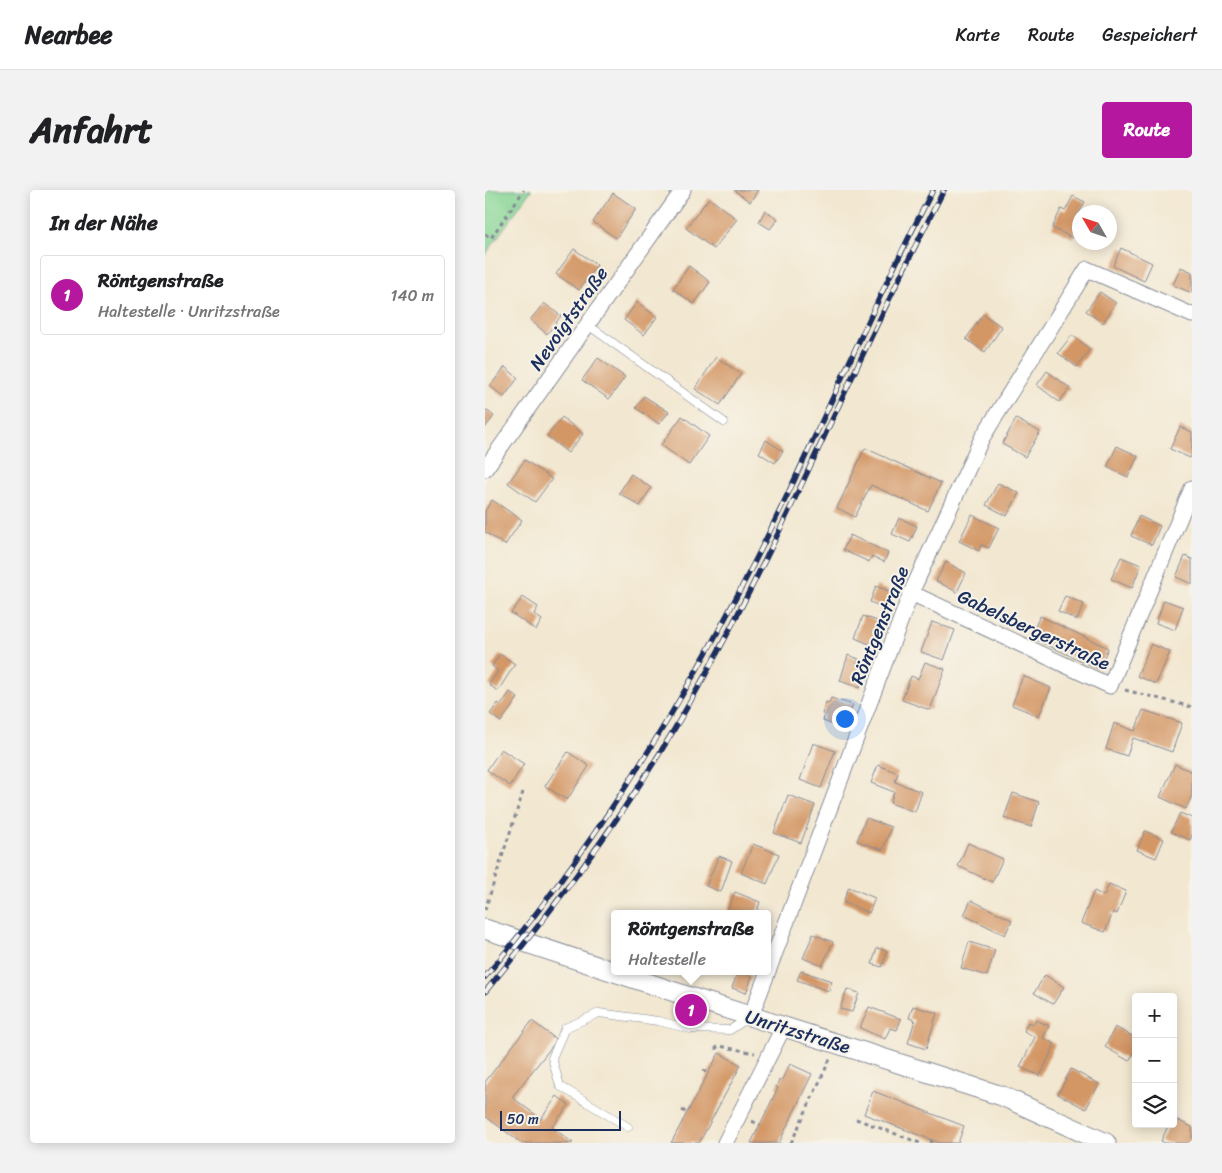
<!DOCTYPE html>
<html lang="de">
<meta charset="utf-8">
<style>
:root{--surface:#fff;--page:#f2f2f2;--text:#202124;--muted:#757577;--line:#e0e0e0;--accent:#b5179e}
body{margin:0;font-family:Sriracha,sans-serif;background:var(--page);color:var(--text)}
.controls{position:absolute;right:15px;bottom:15px;display:grid;overflow:hidden;border-radius:5px;box-shadow:0 2px 12px #0003}
.controls button{width:45px;height:45px;display:grid;place-items:center;padding:0;border:0;border-bottom:1px solid var(--line);background:var(--surface);color:var(--text);font:25px sans-serif}
.compass{position:absolute;left:587px;top:15px;width:45px;height:45px;border-radius:50%;background:var(--surface);box-shadow:0 2px 12px #0003;rotate:309deg}
.scale{position:absolute;left:15px;bottom:12px;width:121px;box-sizing:border-box;padding-left:5px;border:2px solid #1b2f5e;border-top:0;font-size:14px;line-height:18px;white-space:nowrap;color:#1b2f5e;-webkit-text-stroke:4px #f7f3e8;paint-order:stroke}
.you{position:absolute;left:359px;top:528px;width:18px;height:18px;margin:-12px;border:4px solid #fff;border-radius:50%;background:#1a73e8;box-shadow:0 0 0 8px #1a73e833}
.badge{display:grid;place-items:center;width:32px;height:32px;border-radius:50%;background:var(--accent);color:#fff;font-size:16px;font-weight:700}
.pin{position:absolute;translate:-50% -50%;border:2px solid #fff;box-shadow:0 1px 5px #0006}
.popup{position:absolute;left:126px;top:720px;width:160px;height:65px;box-sizing:border-box;display:grid;place-content:center;border-radius:5px;background:var(--surface);filter:drop-shadow(0 1px 4px #0005);font-size:16px;white-space:nowrap;color:var(--muted)}
.popup b{font-size:19px;color:var(--text)}
.popup::after{content:'';position:absolute;left:50%;top:100%;margin-left:-10px;border:10px solid transparent;border-top-color:var(--surface)}
.list{margin:0;padding:0;list-style:none}
h2{display:flex;justify-content:space-between;align-items:center;height:65px;margin:0;padding:0 20px;font-size:21px}
h2 small{font-size:16px;font-weight:400;color:var(--muted)}
.list li{display:grid;grid-template-columns:32px 1fr auto;gap:15px;align-items:center;box-sizing:border-box;height:80px;margin:0 10px 10px;padding:0 10px;border:1px solid var(--line);border-radius:5px}
.list b{display:block;font-size:19px;white-space:nowrap}
.list p{margin:0;font-size:16px;white-space:nowrap;color:var(--muted)}
.list em{font-size:16px;font-style:normal;color:var(--muted)}
.icon{flex:none;width:28px;height:28px;fill:none;stroke:currentColor;stroke-width:2;stroke-linecap:round;stroke-linejoin:round}
.map{position:relative;flex:none;width:707px;height:953px;overflow:hidden;border-radius:5px}
header{display:flex;align-items:center;gap:30px;box-sizing:border-box;height:70px;padding:0 25px;background:var(--surface);border-bottom:1px solid var(--line)}
header strong{font-size:24px}
nav{display:flex;gap:28px;margin-inline-start:auto;font-size:18px}
.intro{display:flex;align-items:center;justify-content:space-between;box-sizing:border-box;height:120px;padding:0 30px}
h1{margin:0;font-size:35px}
.button{padding:12px 22px;border-radius:5px;background:var(--accent);color:#fff;font-size:18px;font-weight:700}
main{display:flex;gap:30px;padding:0 30px}
aside{flex:1;background:var(--surface);border-radius:5px;box-shadow:0 2px 12px #0003}
.map>svg:first-child{display:block}
.green{fill:#86d594;stroke:#508279}
.building{fill:#d39665}
.lines{fill:none;stroke-linecap:round;stroke-linejoin:round}
.service-casing{stroke:#868b97;stroke-width:9}
.minor-casing{stroke:#868b97;stroke-width:17}
.tertiary-casing{stroke:#868b97;stroke-width:21}
.path{stroke:#868b97;stroke-width:3;stroke-dasharray:4 4;stroke-linecap:butt}
.service{stroke:#fff;stroke-width:8}
.minor{stroke:#fff;stroke-width:15}
.tertiary{stroke:#fff;stroke-width:19}
.rail-casing{stroke:#1b2f5e;stroke-width:5.5}
.rail{stroke:#f7f3e8;stroke-width:4;stroke-dasharray:11;stroke-linecap:butt}
.labels{text-anchor:middle;stroke-width:4;stroke-linejoin:round;paint-order:stroke}
.street-label{font-size:19px;fill:#1b2f5e;stroke:#f7f3e8}
</style>
<header>
<strong>Nearbee</strong>
<nav><a>Karte</a><a>Route</a><a>Gespeichert</a></nav>
</header>
<div class="intro"><h1>Anfahrt</h1><a class="button">Route</a></div>
<main>
<aside>
<h2>In der Nähe<small></small></h2>
<ul class="list">
<li><span class="badge">1</span><div><b>Röntgenstraße</b><p>Haltestelle · Unritzstraße</p></div><em>140 m</em></li>
</ul>
</aside>
<div class="map">
<svg width="707" height="953" viewBox="0 0 707 953">
<rect width="100%" height="100%" fill="#f7f3e8"/>
<filter id="ink" filterUnits="userSpaceOnUse"><feTurbulence type="fractalNoise" baseFrequency=".02" numOctaves="2"/><feDisplacementMap in="SourceGraphic" scale="10" xChannelSelector="R" yChannelSelector="G"/><feConvolveMatrix kernelMatrix="1 2 1 2 8 2 1 2 1" color-interpolation-filters="sRGB"/></filter>
<filter id="wash" filterUnits="userSpaceOnUse"><feTurbulence type="fractalNoise" baseFrequency=".0096" numOctaves="4" result="noise"/><feDisplacementMap in="SourceGraphic" scale="20" xChannelSelector="R" yChannelSelector="G"/><feGaussianBlur stdDeviation="1.12" result="paint"/><feColorMatrix in="noise" values="0 0 0 0 0 0 0 0 0 0 0 0 0 0 0 0 0 1.4 0 .05"/><feComposite in="paint" operator="in"/></filter>
<g filter="url(#wash)">
<rect width="100%" height="100%" fill="#f2e7d0"/>
<polygon class="green" points="0,0 46,0 0,65"/>
<g id="blocks">
<g class="building">
<polygon points="249,0 273,0 265,12"/>
<polygon points="128,3 151,19 131,48 108,32"/>
<polygon points="588,6 600,12 592,27 594,29 594,34 588,48 567,38 576,19 580,21"/>
<polygon points="224,8 252,29 229,59 201,38"/>
<polygon points="280,20 293,29 285,39 274,32"/>
<polygon points="636,58 667,73 659,91 628,76"/>
<polygon points="89,59 112,75 94,100 71,84"/>
<polygon points="204,76 225,92 209,114 188,99"/>
<polygon points="696,77 707,82 707,103 688,95"/>
<polygon points="615,102 631,113 618,133 601,121"/>
<polygon points="152,112 172,127 159,145 139,130"/>
<polygon points="59,113 76,126 62,144 45,130"/>
<polygon points="498,124 517,137 500,162 481,149"/>
<polygon points="587,145 605,159 592,177 573,163"/>
<polygon points="231,167 256,184 235,215 210,199"/>
<polygon points="113,168 140,187 124,209 97,190"/>
<polygon points="20,177 33,188 19,207 5,196"/>
<polygon points="562,181 585,198 574,212 552,195"/>
<polygon points="159,206 184,222 174,234 151,218"/>
<polygon points="0,219 9,226 0,238"/>
<polygon points="197,226 224,246 204,275 176,255"/>
<polygon points="77,227 98,244 83,263 62,246"/>
<polygon points="531,229 555,242 540,267 517,254"/>
<polygon points="695,237 707,242 707,264 705,268 685,259"/>
<polygon points="281,250 298,261 290,273 274,263"/>
<polygon points="632,256 653,266 643,287 622,277"/>
<polygon points="380,258 456,293 443,321 386,295 370,327 352,318"/>
<polygon points="40,270 67,289 50,312 23,293"/>
<polygon points="146,284 166,298 155,316 134,303"/>
<polygon points="513,293 534,303 522,326 501,315"/>
<polygon points="7,310 37,330 20,355 0,342 0,321"/>
<polygon points="487,325 514,338 504,358 496,355 494,361 474,351"/>
<polygon points="654,326 675,336 667,355 646,346"/>
<polygon points="414,328 432,336 425,352 407,344"/>
<polygon points="365,345 403,363 399,372 387,366 384,372 358,360"/>
<polygon points="700,366 707,369 707,394 691,387"/>
<polygon points="636,367 656,375 647,398 626,389"/>
<polygon points="461,372 481,383 472,402 451,391"/>
<polygon points="391,396 409,403 402,419 385,412"/>
<polygon points="580,406 599,414 592,430 573,421"/>
<polygon points="38,407 53,417 49,424 57,430 51,440 26,423"/>
<polygon points="679,410 698,417 690,440 671,433"/>
<polygon points="378,426 398,433 389,456 370,448"/>
<polygon points="555,426 623,458 614,479 545,447"/>
<polygon points="447,432 470,440 459,470 436,462"/>
<polygon points="666,454 685,462 671,494 652,486"/>
<polygon points="15,464 30,474 13,501 4,495 13,481 7,476"/>
<polygon points="363,465 374,469 372,474 381,477 375,498 355,491"/>
<polygon points="440,472 460,479 445,520 417,510 426,486 433,489"/>
<polygon points="538,486 566,498 554,526 527,515"/>
<polygon points="25,502 33,508 16,532 5,524 13,513 16,515"/>
<polygon points="346,508 368,515 359,539 338,531 339,525 337,524 341,512 344,513"/>
<polygon points="658,520 697,533 687,562 648,548 642,566 621,559 629,533 650,541"/>
<polygon points="328,553 350,561 336,598 315,590"/>
<polygon points="16,559 39,574 25,596 2,580"/>
<polygon points="83,562 104,576 82,610 60,596"/>
<polygon points="690,574 707,582 707,605 701,619 675,607"/>
<polygon points="393,575 413,583 410,592 437,602 430,622 405,613 409,602 386,593"/>
<polygon points="528,603 554,612 546,637 519,628"/>
<polygon points="303,605 330,615 316,653 289,643"/>
<polygon points="695,623 707,628 707,646 705,650 686,642"/>
<polygon points="381,628 406,637 398,660 372,651"/>
<polygon points="660,641 679,649 671,668 652,660"/>
<polygon points="483,653 518,669 507,692 473,676"/>
<polygon points="268,654 294,664 282,694 256,683"/>
<polygon points="234,666 247,671 236,702 221,696"/>
<polygon points="624,694 641,701 632,724 628,722 620,742 596,733 609,701 619,706"/>
<polygon points="364,697 390,708 384,723 358,712"/>
<polygon points="250,702 275,712 271,724 241,724"/>
<polygon points="486,710 527,730 520,745 479,725"/>
<polygon points="328,744 348,752 337,776 318,768"/>
<polygon points="484,752 510,760 502,786 476,778"/>
<polygon points="392,758 402,761 397,777 387,774"/>
<polygon points="253,781 267,786 261,803 247,798"/>
<polygon points="316,781 347,791 344,801 312,790"/>
<polygon points="560,785 579,797 568,814 549,803"/>
<polygon points="362,799 374,803 367,822 355,819"/>
<polygon points="428,816 452,823 441,859 423,853 430,830 424,828"/>
<polygon points="384,817 416,829 412,840 405,838 400,849 375,838"/>
<polygon points="551,830 564,836 558,848 570,854 555,886 535,877 550,847 539,841 543,832 549,834"/>
<polygon points="47,831 72,850 27,907 56,929 72,906 84,915 67,937 88,953 36,953 0,926 0,892"/>
<polygon points="630,837 651,848 651,859 644,871 620,857"/>
<polygon points="234,863 256,875 214,953 186,953"/>
<polygon points="305,874 327,884 294,953 266,953 293,898 291,897 294,890 296,891"/>
<polygon points="586,879 614,894 601,919 573,904"/>
<polygon points="388,901 479,936 473,953 455,953 379,924"/>
<polygon points="688,928 707,937 707,953 680,953 676,951 684,934 688,934"/>
</g>
</g>
</g>
<g filter="url(#ink)">
<use href="#blocks" fill-opacity="0" stroke="#868b97" stroke-width="1"/>
<g class="lines">
<defs>
<g id="service">
<polyline points="103,135 239,232"/>
<polyline points="143,937 75,896 67,868 80,838 114,823 173,831 206,839 245,840 263,828"/>
</g>
<g id="minor">
<polyline points="0,279 198,0"/>
<polyline points="426,403 625,496 707,298"/>
<polyline points="266,826 426,403 497,248 602,79 707,125"/>
<polyline points="240,953 299,836"/>
</g>
<polyline id="tertiary" points="0,739 211,809 517,906 621,953"/>
</defs>
<use href="#service" class="service-casing"/>
<use href="#minor" class="minor-casing"/>
<use href="#tertiary" class="tertiary-casing"/>
<g class="path">
<polyline points="0,44 6,48 39,0"/>
<polyline points="640,500 707,517"/>
<polyline points="0,720 38,602"/>
<polyline points="230,859 234,856 270,863"/>
<polyline points="218,880 224,883"/>
<polyline points="197,920 202,923"/>
<polyline points="371,929 435,953"/>
<polyline points="267,931 275,935"/>
<polyline points="306,953 346,867"/>
<polyline points="446,953 447,950"/>
</g>
<use href="#service" class="service"/>
<use href="#minor" class="minor"/>
<use href="#tertiary" class="tertiary"/>
<defs>
<g id="rail">
<path d="M0,787c106,-126 194,-266 268,-412 63,-124 115,-252 180,-375"/>
<path d="M0,802c77,-93 150,-191 209,-297 93,-164 162,-338 250,-505"/>
</g>
</defs>
<use href="#rail" class="rail-casing"/>
<use href="#rail" class="rail"/>
</g>
</g>
<g class="labels">
<g class="street-label">
<text transform="translate(83 128) rotate(-55)" y="7">Nevoigtstraße</text>
<text transform="translate(394 435) rotate(-68)" y="7">Röntgenstraße</text>
<text transform="translate(549 439) rotate(25)" y="7">Gabelsbergerstraße</text>
<text transform="translate(313 841) rotate(17)" y="7">Unritzstraße</text>
</g>
</g>
</svg>
<div class="controls">
<button>+</button>
<button>−</button>
<button><svg class="icon" aria-label="layers" viewBox="0 0 24 24"><path d="M12 4l9 5-9 5-9-5zM3 14l9 5 9-5"/></svg></button>
</div>
<svg class="compass" viewBox="-18 -18 36 36"><path d="M0-13l5 13h-10z" fill="#e53935"/><path d="M0 13l5-13h-10z" fill="#757577"/></svg>
<div class="scale">50 m</div>
<div class="you"></div>
<div class="pin badge" style="left:206px;top:820px">1</div>
<div class="popup"><b>Röntgenstraße</b>Haltestelle</div>
</div>
</main>
